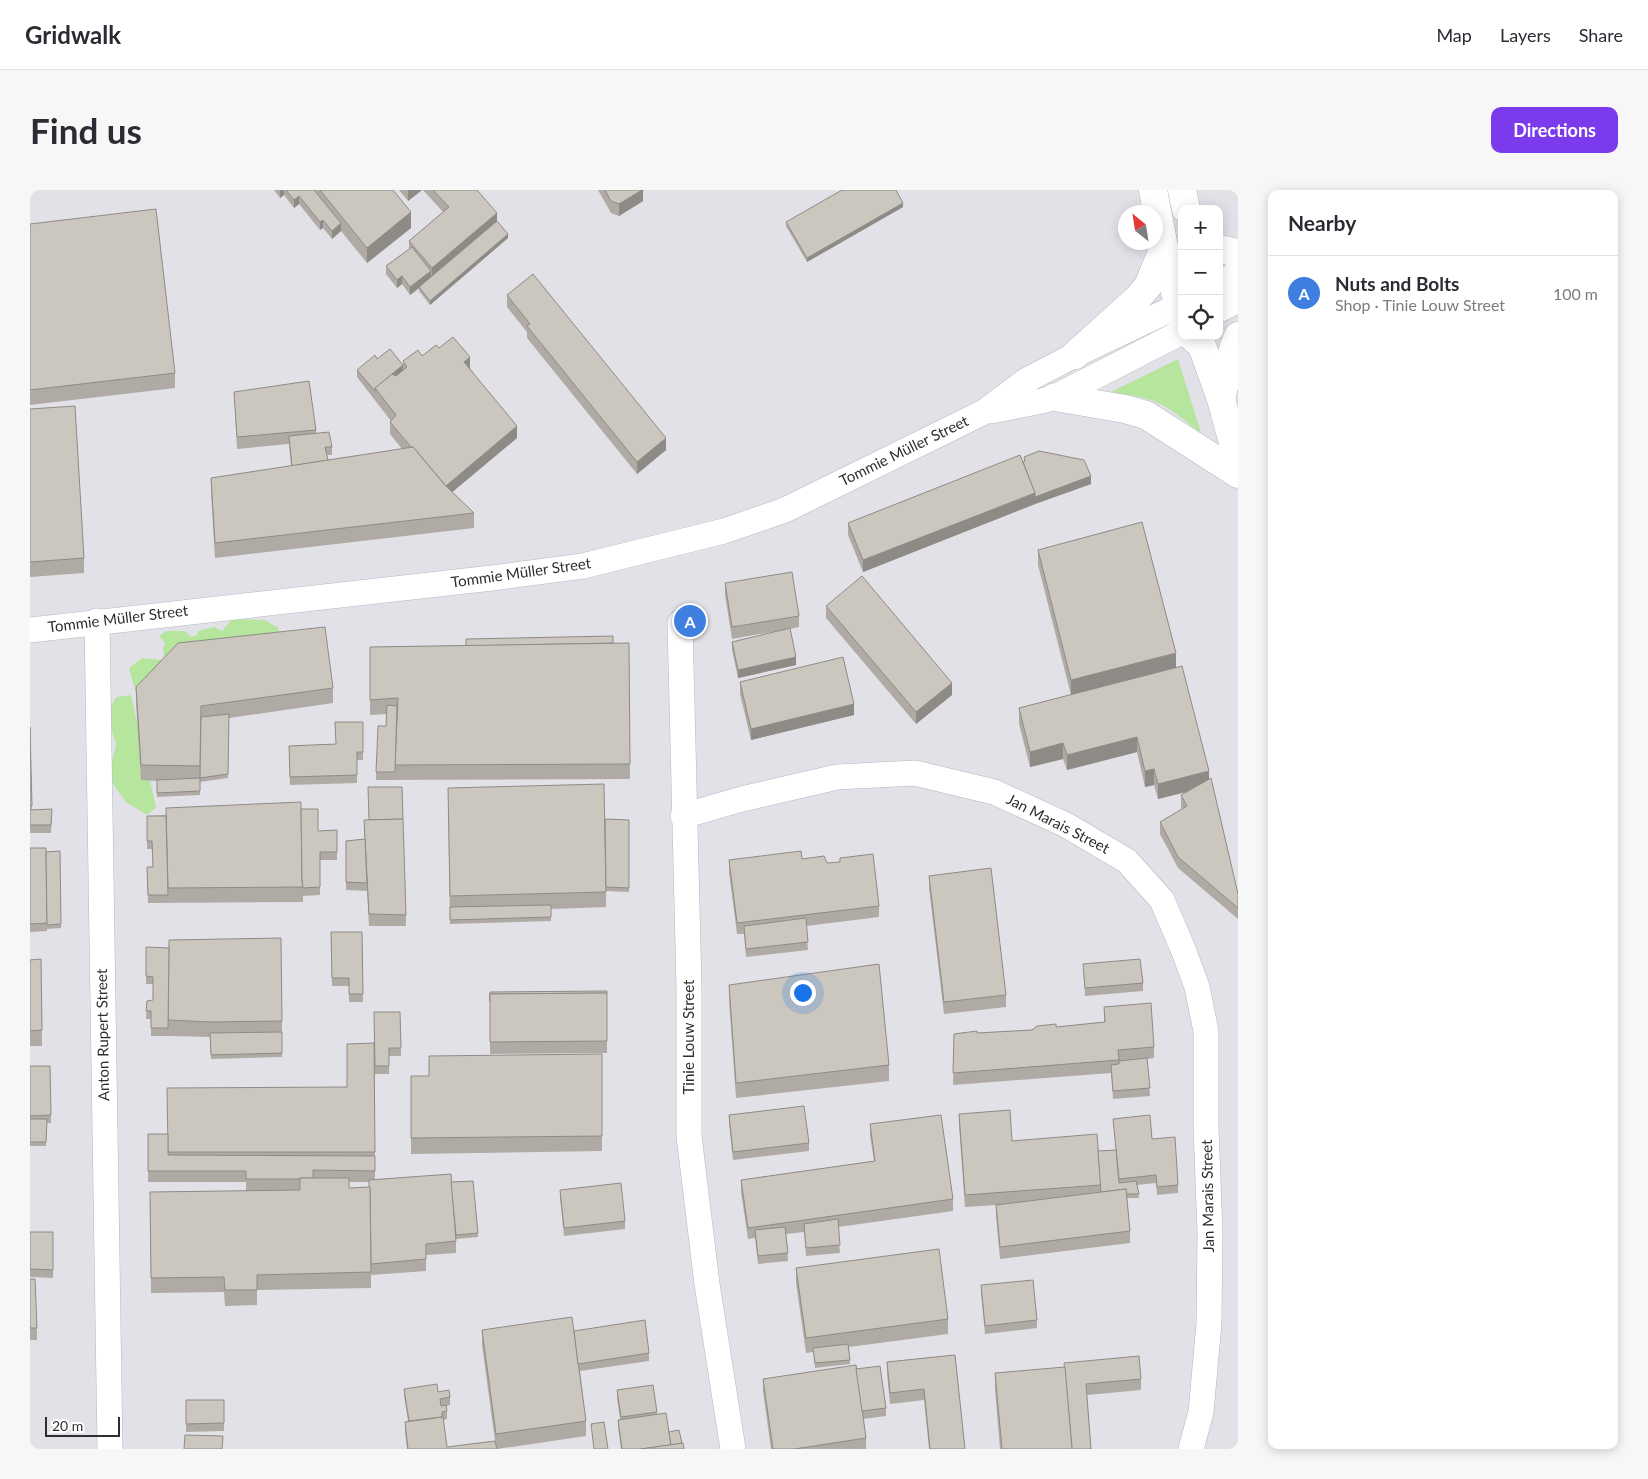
<!DOCTYPE html>
<meta charset="utf-8">
<style>
:root{--surface:#fff;--page:#f7f7f7;--text:#2b2b33;--muted:#7c7c81;--line:#e1e1e2;--accent:#7c3aed}
body{margin:0;font-family:Lato,sans-serif;background:var(--page);color:var(--text)}
.controls{position:absolute;right:15px;top:15px;display:grid;overflow:hidden;border-radius:10px;box-shadow:0 2px 12px #0003}
.controls button{width:45px;height:45px;display:grid;place-items:center;padding:0;border:0;border-bottom:1px solid var(--line);background:var(--surface);color:var(--text);font:25px sans-serif}
.compass{position:absolute;left:1088px;top:15px;width:45px;height:45px;border-radius:50%;background:var(--surface);box-shadow:0 2px 12px #0003;rotate:330deg}
.scale{position:absolute;left:15px;bottom:12px;width:75px;box-sizing:border-box;padding-left:5px;border:2px solid #2e2e2e;border-top:0;font-size:14px;line-height:18px;white-space:nowrap;color:#2e2e2e;-webkit-text-stroke:4px #fff;paint-order:stroke}
.you{position:absolute;left:772px;top:802px;width:18px;height:18px;margin:-12px;border:4px solid #fff;border-radius:50%;background:#1a73e8;box-shadow:0 0 0 8px #1a73e833}
.badge{display:grid;place-items:center;width:32px;height:32px;border-radius:50%;background:var(--accent);color:#fff;font-size:16px;font-weight:700}
.pin{position:absolute;translate:-50% -50%;border:2px solid #fff;box-shadow:0 1px 5px #0006}
.list{margin:0;padding:0;list-style:none}
h2{display:flex;justify-content:space-between;align-items:center;height:65px;margin:0;padding:0 20px;font-size:21px}
h2 small{font-size:16px;font-weight:400;color:var(--muted)}
.list li{display:grid;grid-template-columns:32px 1fr auto;gap:15px;align-items:center;box-sizing:border-box;height:75px;padding:0 20px;border-top:1px solid var(--line)}
.list b{display:block;font-size:19px;white-space:nowrap}
.list p{margin:0;font-size:16px;white-space:nowrap;color:var(--muted)}
.list em{font-size:16px;font-style:normal;color:var(--muted)}
.icon{flex:none;width:28px;height:28px;fill:none;stroke:currentColor;stroke-width:2;stroke-linecap:round;stroke-linejoin:round}
.map{position:relative;flex:none;width:1208px;height:1259px;overflow:hidden;border-radius:10px}
header{display:flex;align-items:center;gap:30px;box-sizing:border-box;height:70px;padding:0 25px;background:var(--surface);border-bottom:1px solid var(--line)}
header strong{font-size:24px}
nav{display:flex;gap:28px;margin-inline-start:auto;font-size:18px}
.intro{display:flex;align-items:center;justify-content:space-between;box-sizing:border-box;height:120px;padding:0 30px}
h1{margin:0;font-size:35px}
.button{padding:12px 22px;border-radius:10px;background:var(--accent);color:#fff;font-size:18px;font-weight:700}
main{display:flex;gap:30px;padding:0 30px}
aside{flex:1;background:var(--surface);border-radius:10px;box-shadow:0 2px 12px #0003}
.map>svg:first-child{display:block}
.industrial{fill:#e3e1e8;fill-rule:evenodd}
.green{fill:#b6e59e}
.lines{fill:none;stroke-linecap:round;stroke-linejoin:round}
.street-casing{stroke:#b4b7c1;stroke-width:26}
.secondary-casing{stroke:#b4b7c1;stroke-width:29}
.street{stroke:#fff;stroke-width:25}
.secondary{stroke:#fff;stroke-width:28}
.wall{fill:#afaba4;fill-rule:evenodd}
.shaded-wall{fill:#8e8b86}
.building{fill:#cbc7bf;stroke:#8e8b86}
.labels{text-anchor:middle;stroke-width:5;stroke-linejoin:round;paint-order:stroke}
.street-label{font-size:15px;fill:#2e2e2e;stroke:#fff}
</style>
<header>
<strong>Gridwalk</strong>
<nav><a>Map</a><a>Layers</a><a>Share</a></nav>
</header>
<div class="intro"><h1>Find us</h1><a class="button">Directions</a></div>
<main>
<div class="map">
<svg width="1208" height="1259" viewBox="0 0 1208 1259">
<rect width="100%" height="100%" fill="#efe9e1"/>
<path class="industrial" d="M0,0h1208v1259h-1208zM1152,19h37v127h-37zM1096,22h30v30h-30z"/>
<g class="green">
<path d="M1148,169l23,74c-15,-11 -28,-24 -45,-31 -14,-6 -30,-7 -45,-10z"/>
<polygon points="202,429 235,430 248,438 252,451 114,504 106,503 99,478 112,468 130,470 134,468 133,460 135,453 129,446 136,441 155,441 161,447 167,445 168,441 184,437 192,441"/>
<polygon points="101,505 126,617 117,625 96,612 84,596 80,581 86,554 81,538 81,517 86,507"/>
</g>
<g class="lines">
<defs>
<g id="street">
<polyline points="1189,93 1208,83"/>
<polyline points="1189,120 1208,110"/>
<polyline points="961,221 1012,211 1025,207 1152,142"/>
<polyline points="67,431 80,1259"/>
<polyline points="650,433 659,797 659,946 677,1094 703,1259"/>
<polyline points="0,440 462,388 553,376 694,341 755,320 954,222 997,190 1045,165 1152,114"/>
<polyline points="653,626 712,609 807,587 885,583 964,602 1036,635 1097,671 1132,710 1153,759 1167,797 1176,841 1176,938 1180,1042 1179,1133 1171,1222 1161,1259"/>
</g>
<g id="secondary">
<polyline points="1123,0 1134,57 1152,130"/>
<polyline points="1152,0 1156,19"/>
<polyline points="1189,59 1208,63"/>
<polyline points="1161,146 1172,156 1191,209 1208,271"/>
<polyline points="1045,165 1106,110 1118,96 1134,57"/>
<polyline points="1025,207 1095,219 1116,225 1208,284"/>
<polyline points="1191,209 1204,156 1208,146"/>
</g>
</defs>
<use href="#street" class="street-casing"/>
<use href="#secondary" class="secondary-casing"/>
<use href="#street" class="street"/>
<use href="#secondary" class="secondary"/>
</g>
<g class="wall">
<polygon points="244,0 363,0 381,38 337,73 311,41 302,49 293,38 290,40 269,14 264,18 254,5 250,8"/>
<polygon points="369,0 392,0 378,11"/>
<polygon points="393,0 447,0 478,48 400,115 389,101 389,98 380,105 372,94 367,98 356,84 356,76 379,59 379,51 413,22"/>
<polygon points="568,0 614,0 613,1 613,11 589,26 581,23"/>
<polygon points="873,17 777,72 756,36 756,32"/>
<polygon points="0,34 145,183 145,198 0,215"/>
<polygon points="477,105 636,260 607,284 497,148 497,142 477,117"/>
<polygon points="409,158 440,178 487,248 422,302 444,323 444,338 185,368 181,303 181,288 261,276 259,254 207,259 204,202 286,240 286,243 302,257 302,265 297,265 298,270 372,259 360,244 360,232 361,231 327,187 327,180 347,169 373,175 373,171 392,166"/>
<polygon points="0,219 54,368 54,383 0,387"/>
<polygon points="994,267 1061,294 1005,314 833,382 818,345 818,333 993,272 994,272"/>
<polygon points="1008,360 1146,478 1179,589 1208,704 1208,729 1148,678 1130,644 1130,632 1152,619 1151,617 1151,605 1156,602 1128,609 1124,595 1115,597 1107,562 1037,580 1033,569 1000,577 989,534 989,518 1041,505 1008,375"/>
<polygon points="695,393 769,426 769,437 760,439 766,475 708,488 702,460 702,452 747,441 702,449 695,405"/>
<polygon points="796,416 922,505 886,534 796,428"/>
<polygon points="599,453 600,589 346,590 346,582 356,536 357,524 340,525 340,457"/>
<polygon points="710,492 824,525 721,550 710,504"/>
<polygon points="106,497 303,498 303,513 199,528 198,588 170,592 170,605 127,607 127,591 111,590 106,513"/>
<polygon points="333,532 333,570 327,570 327,593 260,595 259,556 306,554"/>
<polygon points="0,537 2,620 22,627 21,643 0,643"/>
<polygon points="418,614 575,629 599,630 599,702 576,701 576,717 521,719 521,731 420,734"/>
<polygon points="271,619 288,641 307,640 307,670 290,670 290,705 273,706 273,712 118,713 117,677 123,677 122,659 117,659 117,626"/>
<polygon points="334,630 376,725 376,736 339,736 337,701 316,700 316,651 335,649"/>
<polygon points="0,658 16,662 30,661 31,738 17,739 17,741 0,742"/>
<polygon points="772,669 797,673 849,716 849,727 776,736 778,760 716,767 714,744 707,744 699,682 699,670"/>
<polygon points="899,686 976,805 976,817 914,824 899,698"/>
<polygon points="301,742 332,742 333,812 319,812 319,796 302,796"/>
<polygon points="116,757 252,831 252,867 181,869 180,847 138,846 121,846 121,829 116,829 117,811 123,810 123,794 116,794"/>
<polygon points="11,769 12,856 0,856 0,770"/>
<polygon points="1053,774 1113,793 1113,801 1055,806"/>
<polygon points="699,795 859,875 859,891 706,908 699,810"/>
<polygon points="460,802 577,803 577,863 460,864"/>
<polygon points="1074,817 1124,857 1124,868 1117,869 1120,906 1083,909 1081,883 923,895 924,844 947,843 1002,840 1074,832"/>
<path d="M370,822l1,44h-12v18h-14v105l76,3 27,51v4l-22,2v14l-30,2v16l-55,4v13l-114,2v15l-32,1 -1,-14 -73,1 -1,-101 96,-1v-9h-98v-48h19l180,-47 27,-44zM319,992h20v5l-20,1z"/>
<polygon points="572,864 572,961 381,964 381,886 399,886"/>
<polygon points="0,876 20,876 21,933 17,933 16,956 0,956"/>
<polygon points="929,924 982,951 1068,961 1086,960 1083,929 1122,949 1148,995 1148,1003 1127,1005 1126,993 1107,995 1109,1008 1097,1008 1100,1041 1100,1053 970,1069 966,1026 966,1015 935,1017 929,936"/>
<polygon points="699,925 779,953 779,961 703,970 699,933"/>
<polygon points="840,934 923,1009 923,1021 808,1037 810,1063 776,1066 774,1042 756,1044 758,1071 728,1074 725,1048 718,1049 711,1002 711,990 844,971 840,946"/>
<polygon points="530,1000 595,1031 595,1039 534,1046 530,1008"/>
<polygon points="0,1038 0,1042 23,1042 23,1088 0,1087"/>
<polygon points="766,1078 918,1129 918,1144 819,1157 820,1174 785,1178 783,1162 776,1163 766,1093"/>
<polygon points="0,1089 7,1138 7,1150 0,1150"/>
<polygon points="951,1095 1007,1130 1007,1138 955,1144 951,1103"/>
<polygon points="452,1140 544,1141 619,1163 619,1171 550,1181 556,1231 556,1246 467,1259 377,1259 375,1243 375,1232 378,1231 374,1206 374,1199 408,1202 420,1207 420,1215 417,1216 417,1229 413,1230 417,1257 465,1251 452,1155"/>
<polygon points="925,1165 935,1259 899,1259 894,1210 860,1214 857,1184 857,1172"/>
<polygon points="826,1179 856,1218 856,1226 833,1229 836,1248 836,1259 741,1259 733,1201 733,1189"/>
<polygon points="965,1183 1111,1189 1111,1200 1057,1205 1061,1259 970,1259 965,1199"/>
<polygon points="623,1195 627,1224 639,1242 652,1253 654,1259 591,1259 588,1237 588,1230 590,1229 587,1208 587,1200"/>
<polygon points="156,1210 194,1210 194,1241 156,1242"/>
</g>
<g class="shaded-wall">
<polygon points="250,0 254,0 254,5 250,8"/>
<polygon points="378,0 392,0 378,11"/>
<polygon points="608,0 614,0 613,1 613,11 589,26 589,14"/>
<polygon points="269,6 269,14 264,18 264,10"/>
<polygon points="873,13 873,17 777,72 777,68"/>
<polygon points="381,22 381,38 337,73 337,58"/>
<polygon points="467,23 467,35 402,89 402,78"/>
<polygon points="293,30 293,38 290,40 290,32"/>
<polygon points="311,33 311,41 302,49 302,41"/>
<polygon points="478,44 478,48 400,115 400,111"/>
<polygon points="401,81 401,89 380,105 380,97"/>
<polygon points="372,86 372,94 367,98 367,90"/>
<polygon points="440,167 440,179 434,172"/>
<polygon points="373,175 373,183 362,191 359,185"/>
<polygon points="487,236 487,248 414,309 414,297"/>
<polygon points="636,248 636,260 607,284 607,272"/>
<polygon points="1061,286 1061,294 1005,314 833,382 833,370 1005,303"/>
<polygon points="1146,463 1146,478 1041,505 1041,490"/>
<polygon points="766,467 766,475 708,488 708,480"/>
<polygon points="922,493 922,505 886,534 886,522"/>
<polygon points="824,514 824,525 721,550 721,539"/>
<polygon points="1107,547 1107,562 1037,580 1037,565"/>
<polygon points="1033,553 1033,569 1000,577 1000,562"/>
<polygon points="1124,579 1124,595 1115,597 1115,581"/>
<polygon points="1179,581 1179,596 1128,609 1128,594"/>
</g>
<g class="building">
<polygon points="256,0 284,0 311,33 302,41 293,30 290,32 269,6 264,10"/>
<polygon points="290,0 363,0 381,22 337,58"/>
<polygon points="403,0 447,0 467,23 402,78 379,51 419,17"/>
<polygon points="575,0 612,0 589,14 581,11"/>
<polygon points="812,0 866,0 873,13 777,68 756,32"/>
<polygon points="126,19 145,183 0,200 0,34"/>
<polygon points="467,31 478,44 400,111 389,97"/>
<polygon points="382,57 401,81 380,97 372,86 367,90 356,76"/>
<polygon points="503,84 636,248 607,272 497,136 500,134 477,105"/>
<polygon points="423,147 440,167 434,172 487,236 416,296 383,257 381,257 360,232 366,225 345,198 362,184 366,186 377,177 373,171 388,160 392,166 406,155 409,158"/>
<polygon points="360,159 373,175 345,198 345,201 327,180 345,165 347,169"/>
<polygon points="279,191 286,240 207,247 204,202"/>
<polygon points="45,216 54,368 0,372 0,219"/>
<polygon points="299,242 302,257 295,257 298,270 262,276 259,246"/>
<polygon points="383,257 414,294 444,323 185,353 181,288"/>
<polygon points="1009,261 1054,270 1061,286 1005,307 1005,303 993,272 995,271 994,267"/>
<polygon points="990,265 1005,303 833,370 818,333"/>
<polygon points="1112,332 1146,463 1041,490 1008,360"/>
<polygon points="762,382 769,426 702,437 695,393"/>
<polygon points="832,386 922,493 886,522 796,416"/>
<polygon points="295,437 303,498 171,516 170,576 111,575 106,497 148,453"/>
<polygon points="760,438 766,467 708,480 702,452"/>
<polygon points="583,446 583,453 436,456 436,449"/>
<polygon points="599,453 600,574 365,575 368,508 340,510 340,457"/>
<polygon points="813,467 824,514 721,539 710,492"/>
<polygon points="1152,476 1179,581 1128,594 1124,579 1115,581 1107,547 1037,565 1033,553 1000,562 989,518"/>
<polygon points="357,515 367,516 365,582 346,582 348,536 356,536"/>
<polygon points="199,524 198,584 170,588 170,601 127,603 127,590 170,588 171,527"/>
<polygon points="305,532 333,532 333,562 327,562 327,585 260,587 259,556 306,554"/>
<polygon points="0,537 2,616 0,616"/>
<polygon points="1181,588 1208,704 1208,718 1148,667 1130,632 1157,616 1151,605"/>
<polygon points="574,594 576,702 420,706 418,598"/>
<polygon points="338,597 372,597 373,629 339,630"/>
<polygon points="271,612 272,690 273,697 138,698 136,618"/>
<polygon points="22,619 21,635 0,635 0,620"/>
<polygon points="271,619 288,619 288,641 307,640 307,662 290,662 290,697 273,698 272,690"/>
<polygon points="117,626 136,626 138,705 118,705 117,677 123,677 122,651 117,651"/>
<polygon points="373,629 376,725 339,724 334,630"/>
<polygon points="575,629 599,630 599,698 576,697"/>
<polygon points="335,649 337,693 316,692 316,651"/>
<polygon points="0,658 16,658 17,733 0,734"/>
<polygon points="30,661 31,734 17,735 16,662"/>
<polygon points="771,661 772,669 794,666 797,673 810,672 810,668 843,664 849,716 707,733 699,670"/>
<polygon points="961,678 976,805 914,812 899,686"/>
<polygon points="521,715 521,727 420,730 420,717"/>
<polygon points="776,728 778,752 716,759 714,736"/>
<polygon points="301,742 332,742 333,804 319,804 319,788 302,788"/>
<polygon points="251,748 252,831 180,832 138,830 139,750"/>
<polygon points="116,757 139,758 138,838 121,838 121,821 116,821 117,811 123,810 123,787 116,786"/>
<polygon points="11,769 12,840 0,841 0,770"/>
<polygon points="1110,769 1113,793 1055,798 1053,774"/>
<polygon points="849,774 859,875 706,893 699,795"/>
<polygon points="577,801 577,803 460,804 460,812 460,802"/>
<polygon points="577,803 577,851 460,852 460,804"/>
<polygon points="1121,813 1124,857 1088,860 1089,870 923,883 924,844 947,841 947,843 1002,840 1007,836 1026,834 1026,837 1075,832 1074,817"/>
<polygon points="344,822 370,822 371,858 359,858 359,876 345,876"/>
<polygon points="252,842 252,863 181,865 180,843"/>
<polygon points="344,853 345,962 138,962 137,898 317,897 317,854"/>
<polygon points="572,864 572,946 381,948 381,886 399,886 399,866"/>
<polygon points="1117,868 1120,898 1083,901 1081,875 1089,874 1089,871"/>
<polygon points="0,876 20,876 21,925 0,926"/>
<polygon points="774,916 779,953 703,962 699,925"/>
<polygon points="980,920 982,951 1067,944 1071,995 935,1005 929,924"/>
<polygon points="911,925 923,1009 718,1038 711,990 845,971 840,934"/>
<polygon points="1120,925 1122,949 1145,947 1148,995 1127,997 1126,985 1089,989 1083,929"/>
<polygon points="0,929 17,929 16,952 0,952"/>
<polygon points="118,944 138,944 138,965 345,966 345,981 283,980 283,988 270,988 270,989 216,989 216,981 118,981"/>
<polygon points="1086,960 1089,993 1106,991 1109,1004 1096,1004 1096,999 1071,1002 1068,961"/>
<polygon points="421,984 426,1051 396,1054 396,1069 341,1074 340,997 339,997 339,990"/>
<polygon points="270,988 319,988 319,998 340,997 341,1082 227,1085 227,1100 195,1100 194,1087 121,1088 120,1002 270,1000"/>
<polygon points="443,991 448,1043 426,1045 421,992"/>
<polygon points="591,993 595,1031 534,1038 530,1000"/>
<polygon points="1096,999 1100,1041 970,1057 966,1015"/>
<polygon points="808,1029 810,1055 776,1058 774,1034"/>
<polygon points="755,1037 758,1063 728,1066 725,1040"/>
<polygon points="0,1042 23,1042 23,1080 0,1079"/>
<polygon points="909,1059 918,1129 776,1148 766,1078"/>
<polygon points="0,1089 5,1089 7,1138 0,1138"/>
<polygon points="1003,1090 1007,1130 955,1136 951,1095"/>
<polygon points="542,1127 556,1231 466,1244 452,1140"/>
<polygon points="615,1130 619,1163 548,1174 544,1141"/>
<polygon points="818,1154 820,1170 785,1173 783,1158"/>
<polygon points="925,1165 935,1259 900,1259 894,1199 860,1203 857,1172"/>
<polygon points="1109,1166 1111,1189 1056,1194 1061,1259 1042,1259 1034,1173"/>
<polygon points="826,1175 836,1248 764,1259 743,1259 733,1189"/>
<polygon points="850,1176 856,1218 832,1221 826,1179"/>
<polygon points="1035,1177 1042,1259 972,1259 965,1183"/>
<polygon points="407,1194 408,1202 419,1200 420,1207 410,1209 411,1216 416,1215 417,1221 412,1222 412,1227 379,1231 374,1199"/>
<polygon points="623,1195 627,1222 591,1227 587,1200"/>
<polygon points="156,1210 194,1210 194,1233 156,1234"/>
<polygon points="636,1223 641,1255 611,1259 592,1259 588,1230"/>
<polygon points="413,1227 417,1257 465,1251 467,1259 378,1259 375,1232"/>
<polygon points="574,1232 578,1259 564,1259 561,1234"/>
<polygon points="649,1240 652,1253 641,1255 639,1242"/>
<polygon points="155,1245 193,1246 192,1259 154,1259"/>
<polygon points="653,1253 654,1259 611,1259"/>
</g>
<g class="labels">
<g class="street-label">
<text transform="translate(874 261) rotate(-26)" y="5">Tommie Müller Street</text>
<text transform="translate(491 383) rotate(-8)" y="5">Tommie Müller Street</text>
<text transform="translate(88 429) rotate(-7)" y="5">Tommie Müller Street</text>
<text transform="translate(1028 634) rotate(27)" y="5">Jan Marais Street</text>
<text transform="translate(73 845) rotate(-91)" y="5">Anton Rupert Street</text>
<text transform="translate(659 847) rotate(-90)" y="5">Tinie Louw Street</text>
<text transform="translate(1178 1006) rotate(-91)" y="5">Jan Marais Street</text>
</g>
</g>
</svg>
<div class="controls">
<button>+</button>
<button>−</button>
<button><svg class="icon" aria-label="locate" viewBox="0 0 24 24"><circle cx="12" cy="12" r="6"/><path d="M12 2v4M12 18v4M2 12h4M18 12h4"/></svg></button>
</div>
<svg class="compass" viewBox="-18 -18 36 36"><path d="M0-13l5 13h-10z" fill="#e53935"/><path d="M0 13l5-13h-10z" fill="#7c7c81"/></svg>
<div class="scale">20 m</div>
<div class="you"></div>
<div class="pin badge" style="left:660px;top:431px;background:#3f7fe0">A</div>
</div>
<aside>
<h2>Nearby<small></small></h2>
<ul class="list">
<li><span class="badge" style="background:#3f7fe0">A</span><div><b>Nuts and Bolts</b><p>Shop · Tinie Louw Street</p></div><em>100 m</em></li>
</ul>
</aside>
</main>
